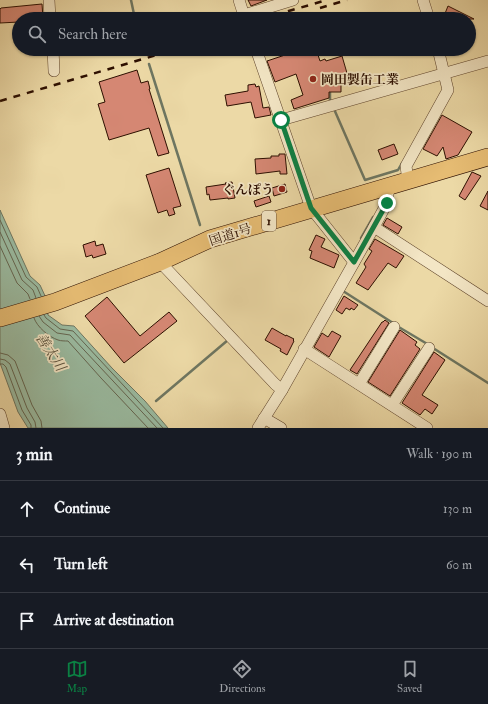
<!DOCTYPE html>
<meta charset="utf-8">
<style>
:root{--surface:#171b24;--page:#242831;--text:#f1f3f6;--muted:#9ea1a6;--line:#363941;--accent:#0b8043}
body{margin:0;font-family:"IM FELL Double Pica","Noto Serif JP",serif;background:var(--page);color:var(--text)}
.stop{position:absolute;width:12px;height:12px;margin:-9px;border:3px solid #0b8043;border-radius:50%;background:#fff}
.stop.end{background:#0b8043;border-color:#fff;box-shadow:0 1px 4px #0008}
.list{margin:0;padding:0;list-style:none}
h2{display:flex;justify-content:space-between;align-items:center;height:52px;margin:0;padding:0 16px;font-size:17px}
h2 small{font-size:13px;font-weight:400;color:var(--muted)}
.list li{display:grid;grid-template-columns:26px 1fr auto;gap:12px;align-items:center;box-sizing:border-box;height:56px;padding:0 16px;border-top:1px solid var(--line)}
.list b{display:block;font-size:15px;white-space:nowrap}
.list em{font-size:13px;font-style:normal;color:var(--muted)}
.icon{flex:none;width:22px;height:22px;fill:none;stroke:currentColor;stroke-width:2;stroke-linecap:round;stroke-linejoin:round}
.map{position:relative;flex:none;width:488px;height:428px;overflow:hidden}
.search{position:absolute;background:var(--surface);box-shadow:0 1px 3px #0004;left:12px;right:12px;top:12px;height:44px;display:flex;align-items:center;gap:10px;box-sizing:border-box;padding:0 14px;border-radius:22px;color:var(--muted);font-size:15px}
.sheet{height:220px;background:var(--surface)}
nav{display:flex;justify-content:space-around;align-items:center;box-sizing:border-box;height:56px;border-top:1px solid var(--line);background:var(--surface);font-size:11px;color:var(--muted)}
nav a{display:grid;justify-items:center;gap:2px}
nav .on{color:var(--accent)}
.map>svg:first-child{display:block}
.water{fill:#9abba1;stroke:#6e7661}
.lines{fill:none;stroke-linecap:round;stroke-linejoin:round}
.shore{stroke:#646550;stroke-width:1}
.stream{stroke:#6e7661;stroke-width:2.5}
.building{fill:#d58773;stroke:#2d0f00}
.minor-casing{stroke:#5d422a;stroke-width:12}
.highway-casing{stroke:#2d0f00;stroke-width:18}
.minor{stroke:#f3e6c5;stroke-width:11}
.highway{stroke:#e6bc73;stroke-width:17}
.rail{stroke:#2d0f00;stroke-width:2.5;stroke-dasharray:7 7;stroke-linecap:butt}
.route{stroke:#0b8043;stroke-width:5}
.poi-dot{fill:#8f2418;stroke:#f3e6c5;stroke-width:1.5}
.labels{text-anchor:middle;stroke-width:3.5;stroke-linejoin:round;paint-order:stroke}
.shield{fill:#f3e6c5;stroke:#68503b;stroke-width:1}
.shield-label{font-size:12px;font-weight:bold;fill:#2d0f00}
.poi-label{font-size:13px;font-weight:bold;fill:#2d0f00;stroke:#f3e6c5;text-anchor:start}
.street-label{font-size:13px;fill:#2d0f00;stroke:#f3e6c5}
.water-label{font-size:14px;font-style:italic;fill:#534b38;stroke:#f3e6c5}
</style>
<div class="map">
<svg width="488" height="428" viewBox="0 0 488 428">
<rect width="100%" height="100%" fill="#ecd9a6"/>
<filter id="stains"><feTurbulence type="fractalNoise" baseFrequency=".005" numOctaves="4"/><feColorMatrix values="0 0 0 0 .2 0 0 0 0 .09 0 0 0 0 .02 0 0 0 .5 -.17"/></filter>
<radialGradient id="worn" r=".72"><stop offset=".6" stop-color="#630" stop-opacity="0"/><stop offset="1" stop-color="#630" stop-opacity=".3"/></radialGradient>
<polygon class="water" points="0,210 30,276 40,285 46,298 48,315 62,325 74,326 112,368 145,401 168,428 28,428 18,412 0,363"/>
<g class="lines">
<g class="shore">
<polyline points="0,220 26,277 37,287 41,296"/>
<polyline points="0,232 22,280 33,290 36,298"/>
<polyline points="0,246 17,283 28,294 30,299"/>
<polyline points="44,315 46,318 60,329 73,331 163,428"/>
<polyline points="39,316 43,322 57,333 70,335 157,428"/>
<path d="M34,318c3,9 15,19 24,22 3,1 7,1 10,1l33,37 47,50"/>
<polyline points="0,353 8,355 15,361 32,405 41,421 42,428"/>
<polyline points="0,359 5,360 10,364 27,408 35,422 36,428"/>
<polyline points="0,364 3,364 6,367 22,410 31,425 31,428"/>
</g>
<g class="stream">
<polyline points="131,0 135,19"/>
<polyline points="149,64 200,225"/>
<polyline points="330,89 330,102"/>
<polyline points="334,109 365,180 398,170 402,163"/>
<polyline points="361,238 373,217"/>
<polyline points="343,291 393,323"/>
<polyline points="397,326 429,345"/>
<polyline points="433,348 488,383"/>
<polyline points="156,401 228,340"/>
</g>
</g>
<g class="building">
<polygon points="248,0 267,0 251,6"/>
<polygon points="42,4 43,18 42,18 41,14 25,16 25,19 19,19 19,22 0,23 0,9 1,8"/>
<polygon points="448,6 474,19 449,19 444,16"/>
<polygon points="303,49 316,49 320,61 325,59 326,61 342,56 349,80 341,83 341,92 329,92 329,98 294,109 291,100 303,95 296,74 275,82 267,61"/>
<polygon points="137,70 141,83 148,81 150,89 149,89 169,153 158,156 149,128 109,140 98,104 105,102 99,82"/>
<polygon points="255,84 256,87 259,86 263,108 269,107 271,115 255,118 251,102 227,106 225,95 248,91 248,85"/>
<polygon points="442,115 472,132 458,155 446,159 443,147 437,156 423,149"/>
<polygon points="394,144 398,154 382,160 378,150"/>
<polygon points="279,154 285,154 287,174 280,174 280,171 256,174 255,159 271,158 271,156 279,156"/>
<polygon points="169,168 181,206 173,208 175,214 169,216 167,210 158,213 146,175"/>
<polygon points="472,172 481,176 465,200 459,196"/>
<polygon points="232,182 235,198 228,199 228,198 210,200 209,194 207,195 206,187 226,184 225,183"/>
<polygon points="285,184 287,192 274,196 272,188"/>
<polygon points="488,191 488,210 480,206"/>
<polygon points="269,196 271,202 256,207 254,201"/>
<polygon points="387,218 402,227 398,234 383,225"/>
<polygon points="316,235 325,239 321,247 339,255 334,268 310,258 312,251 309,250"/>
<polygon points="375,239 404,256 396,268 388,263 368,290 356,283 366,267 364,264 372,251 369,249"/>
<polygon points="95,241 96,246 103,244 106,254 93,258 92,255 86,257 83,245"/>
<polygon points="344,296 358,305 354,310 351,308 350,310 346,308 342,314 336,310"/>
<polygon points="107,297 140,336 169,312 177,321 124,363 85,316"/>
<polygon points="385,320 389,323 357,374 350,370 382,322 383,322"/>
<polygon points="272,328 286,336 286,335 294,339 293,340 294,341 287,355 280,351 281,349 265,340"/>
<polygon points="400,330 417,342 415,345 420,349 390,396 368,382"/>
<polygon points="332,331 341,336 329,357 314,347 322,333 328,337"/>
<polygon points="434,352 445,360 422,395 438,405 432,414 425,409 420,415 402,403"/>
</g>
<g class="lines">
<defs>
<g id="minor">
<polyline points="49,0 50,19"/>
<polyline points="239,0 245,19"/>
<polyline points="423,0 429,19"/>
<polyline points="244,15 293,0"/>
<polyline points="53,49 54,71"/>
<polyline points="256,49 311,208 354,262"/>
<polyline points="281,120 488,61"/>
<polyline points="408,181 406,166 448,90 438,49"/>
<polyline points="374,227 488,301"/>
<polyline points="160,262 275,384 282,390"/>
<polyline points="304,349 427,428"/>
<polyline points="359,384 394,327"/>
<polyline points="392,405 429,348"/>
<polyline points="0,414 4,428"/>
<polyline points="264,418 281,428"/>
<polyline points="258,428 282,390 374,227 387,203 389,186"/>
</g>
<polyline id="highway" points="0,318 55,302 160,262 210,239 488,157"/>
</defs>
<use href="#minor" class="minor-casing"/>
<use href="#highway" class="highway-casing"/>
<use href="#minor" class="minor"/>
<use href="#highway" class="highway"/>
<g class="rail">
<polyline points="320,8 347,0"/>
<polyline points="261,19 327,0"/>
<polyline points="0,101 177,49"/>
</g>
</g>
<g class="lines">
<polyline class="route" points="281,120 311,208 354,262 387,203"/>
</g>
<g class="poi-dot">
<circle cx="313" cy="79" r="4"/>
<circle cx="282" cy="189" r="4"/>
</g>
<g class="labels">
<rect class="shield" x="262" y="211" width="14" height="20" rx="3"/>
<g class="shield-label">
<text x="269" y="225">1</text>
</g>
<g class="poi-label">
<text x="321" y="84">岡田製缶工業</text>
<text x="274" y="194" text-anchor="end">ぐんぽう</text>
</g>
<g class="street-label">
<text transform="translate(230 234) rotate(-18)" y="5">国道1号</text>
</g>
<g class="water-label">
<text transform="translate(51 352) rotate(57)" y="5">善太川</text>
</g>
</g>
<rect width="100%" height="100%" filter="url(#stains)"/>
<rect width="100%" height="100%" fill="url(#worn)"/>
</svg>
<div class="stop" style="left:281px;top:120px"></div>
<div class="stop end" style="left:387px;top:203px"></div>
<div class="search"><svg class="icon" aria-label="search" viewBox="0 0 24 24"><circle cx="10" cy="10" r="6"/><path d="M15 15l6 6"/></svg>Search here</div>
</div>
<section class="sheet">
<h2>3 min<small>Walk · 190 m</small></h2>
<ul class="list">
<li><svg class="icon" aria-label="ahead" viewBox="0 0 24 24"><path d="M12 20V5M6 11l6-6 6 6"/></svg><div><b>Continue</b></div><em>130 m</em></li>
<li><svg class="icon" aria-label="left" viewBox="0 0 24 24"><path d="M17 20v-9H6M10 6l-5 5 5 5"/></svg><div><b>Turn left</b></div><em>60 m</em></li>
<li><svg class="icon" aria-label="arrive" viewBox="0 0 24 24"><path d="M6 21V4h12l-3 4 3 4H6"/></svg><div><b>Arrive at destination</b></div></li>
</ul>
</section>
<nav>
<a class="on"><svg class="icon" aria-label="map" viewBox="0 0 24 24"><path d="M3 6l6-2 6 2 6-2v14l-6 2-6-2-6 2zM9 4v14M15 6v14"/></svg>Map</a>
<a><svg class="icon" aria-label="directions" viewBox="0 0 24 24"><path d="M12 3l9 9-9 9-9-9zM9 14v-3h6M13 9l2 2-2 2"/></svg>Directions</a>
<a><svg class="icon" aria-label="saved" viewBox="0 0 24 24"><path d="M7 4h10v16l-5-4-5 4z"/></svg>Saved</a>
</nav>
